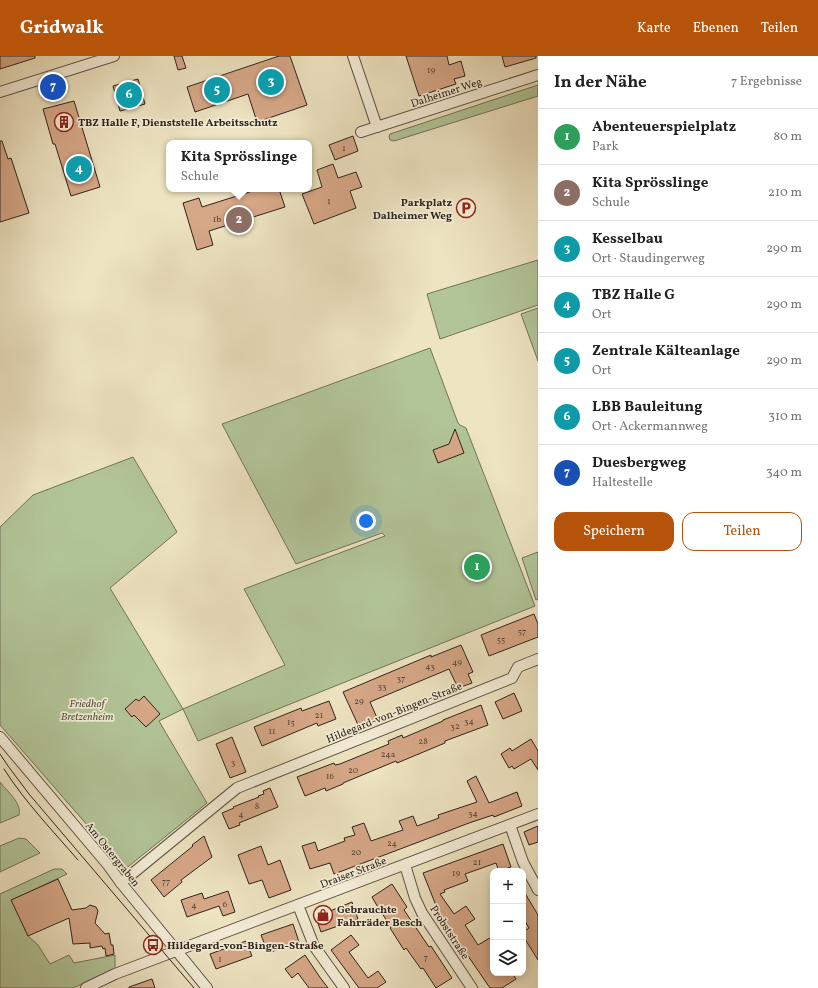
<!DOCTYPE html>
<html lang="de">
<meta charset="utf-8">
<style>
:root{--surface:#fff;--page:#f2f2f2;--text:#222;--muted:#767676;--line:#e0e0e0;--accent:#b45309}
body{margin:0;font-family:Vollkorn,serif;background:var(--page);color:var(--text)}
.controls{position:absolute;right:12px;bottom:12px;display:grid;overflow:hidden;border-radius:8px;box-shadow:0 2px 10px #0003}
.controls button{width:36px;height:36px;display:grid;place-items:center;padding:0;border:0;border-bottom:1px solid var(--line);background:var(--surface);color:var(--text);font:20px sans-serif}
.you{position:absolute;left:366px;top:465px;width:14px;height:14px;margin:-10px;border:3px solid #fff;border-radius:50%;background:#1a73e8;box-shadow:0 0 0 6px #1a73e833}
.badge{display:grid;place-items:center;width:26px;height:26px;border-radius:50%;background:var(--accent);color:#fff;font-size:13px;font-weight:700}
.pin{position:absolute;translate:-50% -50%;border:2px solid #fff;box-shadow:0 1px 4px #0006}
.popup{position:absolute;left:166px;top:84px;width:146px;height:52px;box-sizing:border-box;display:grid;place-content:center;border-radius:8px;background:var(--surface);filter:drop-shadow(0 1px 3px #0005);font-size:13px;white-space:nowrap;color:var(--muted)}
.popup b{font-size:15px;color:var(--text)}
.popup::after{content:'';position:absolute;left:50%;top:100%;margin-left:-8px;border:8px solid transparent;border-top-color:var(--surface)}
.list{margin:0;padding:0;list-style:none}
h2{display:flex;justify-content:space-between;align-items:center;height:52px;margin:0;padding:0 16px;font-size:17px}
h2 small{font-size:13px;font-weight:400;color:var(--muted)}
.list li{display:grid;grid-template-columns:26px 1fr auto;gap:12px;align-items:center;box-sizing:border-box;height:56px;padding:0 16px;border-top:1px solid var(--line)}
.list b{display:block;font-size:15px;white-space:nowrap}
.list p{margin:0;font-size:13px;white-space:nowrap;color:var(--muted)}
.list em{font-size:13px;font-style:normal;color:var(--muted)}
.actions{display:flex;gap:8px;padding:12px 16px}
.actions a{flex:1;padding:9px 0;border:1px solid var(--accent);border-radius:12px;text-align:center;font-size:14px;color:var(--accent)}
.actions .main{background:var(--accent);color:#fff}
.icon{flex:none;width:22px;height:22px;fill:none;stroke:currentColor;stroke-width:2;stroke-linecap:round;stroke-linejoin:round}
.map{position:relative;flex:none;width:538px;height:932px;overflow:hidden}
header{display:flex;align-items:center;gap:24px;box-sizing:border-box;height:56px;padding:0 20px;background:var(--accent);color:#fff}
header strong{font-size:19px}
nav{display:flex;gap:22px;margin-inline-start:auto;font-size:14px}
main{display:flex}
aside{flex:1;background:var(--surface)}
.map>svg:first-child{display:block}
.green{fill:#b2c598;stroke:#70745a}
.building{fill:#d7a888;stroke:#2d241b}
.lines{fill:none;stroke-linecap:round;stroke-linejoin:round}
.street-casing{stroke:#5d5445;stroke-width:12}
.street{stroke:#f4edd7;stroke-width:10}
.tram{stroke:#2d241b;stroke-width:1}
.labels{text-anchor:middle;stroke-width:3.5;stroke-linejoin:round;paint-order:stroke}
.number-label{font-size:9px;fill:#584536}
.street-label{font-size:11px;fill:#2d241b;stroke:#f4edd7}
.poi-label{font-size:11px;font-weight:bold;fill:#2d241b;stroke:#f4edd7;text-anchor:start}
.park-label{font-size:11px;font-style:italic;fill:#555440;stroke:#f4edd7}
</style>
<header>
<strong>Gridwalk</strong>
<nav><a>Karte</a><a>Ebenen</a><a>Teilen</a></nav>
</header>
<main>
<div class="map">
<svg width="538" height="932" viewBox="0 0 538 932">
<rect width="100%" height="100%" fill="#eee4c2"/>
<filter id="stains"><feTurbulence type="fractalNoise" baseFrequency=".005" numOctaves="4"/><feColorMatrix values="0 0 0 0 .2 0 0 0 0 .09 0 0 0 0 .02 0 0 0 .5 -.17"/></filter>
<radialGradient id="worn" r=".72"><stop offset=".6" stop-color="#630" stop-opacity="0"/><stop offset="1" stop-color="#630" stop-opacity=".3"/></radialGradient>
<g class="green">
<polygon points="538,29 538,40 394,85 390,84 389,81 390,78"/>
<polygon points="538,204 538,249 440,283 427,238"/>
<polygon points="538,252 538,305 521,258"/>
<polygon points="430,292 458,367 460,369 466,372 535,550 198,685 183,653 159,665 207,747 124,814 88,770 0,669 0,471 33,439 133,401 177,476 110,532 183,653 285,609 244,533 385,480 382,477 296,508 222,368"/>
<polygon points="538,496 538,543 536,544 522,502"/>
<path d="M0,726c7,9 22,21 19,33l-19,8z"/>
<polygon points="19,782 26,783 40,797 0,816 0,790"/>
<polygon points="54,813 62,813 67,818 12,844 28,880 38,889 50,908 69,899 74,907 115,899 115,913 73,932 0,932 0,838"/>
</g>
<g class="building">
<polygon points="0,0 35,0 35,2 0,13"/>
<polygon points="174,0 182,0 186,12 178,14"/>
<polygon points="279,0 290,0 307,49 257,66 248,38 195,56 187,31"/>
<polygon points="406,0 447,0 449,9 461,5 465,20 454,23 456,28 419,40"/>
<polygon points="502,0 536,0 536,2 505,11"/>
<polygon points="138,23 145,48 120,55 113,30"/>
<polygon points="74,45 100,131 71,140 55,88 53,88 43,53"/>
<polygon points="353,80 358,95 335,104 329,89"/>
<polygon points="0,85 2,85 8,103 11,102 29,157 0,166"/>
<polygon points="333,108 338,122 356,116 362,131 350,135 356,152 314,168 302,138 322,131 317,114"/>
<polygon points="259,133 279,133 285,151 209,175 213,189 197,194 183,147 199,142 202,151"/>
<polygon points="455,373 464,397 438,407 433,394 449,388"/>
<polygon points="534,558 538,568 538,581 489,600 481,579"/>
<polygon points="461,589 473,616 468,618 472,627 458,632 449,613 370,646 378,664 359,671 343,636 431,599 431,601"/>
<polygon points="514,637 522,655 503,663 495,646"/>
<polygon points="144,640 160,658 146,671 134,659 132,661 125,653 136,643 139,645"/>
<polygon points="329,645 336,663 318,670 317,667 262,690 254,671 301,652 302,655"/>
<polygon points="481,649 488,669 445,685 445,687 397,707 396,705 343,727 343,728 326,735 325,732 305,740 297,721 334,707 335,709 340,708 389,688 388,685 402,679 403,682 443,665 443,664"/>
<polygon points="232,681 246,716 230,722 216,688"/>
<polygon points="531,683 538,695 538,714 531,703 514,713 512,710 509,712 501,698 510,692 512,695"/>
<polygon points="476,720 489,747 517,736 522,750 494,761 493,759 469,767 334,818 330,807 310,813 302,790 315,786 318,795 345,785 344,782 355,779 352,771 364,767 371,785 403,774 399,765 413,760 417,770 439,762 438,759 477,746 467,725"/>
<polygon points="270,732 278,751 239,767 240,769 229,773 222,757 234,752 233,751 259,741 258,740 264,738 263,735"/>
<polygon points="538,770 538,786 529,789 524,776"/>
<polygon points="204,780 212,801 181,824 182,826 164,841 151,824 193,790 192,789"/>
<polygon points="503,788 511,811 499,815 496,807 465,818 468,825 444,834 445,836 440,838 454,858 466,850 475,863 465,869 478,889 493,880 493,917 512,917 516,923 502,932 490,932 444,865 434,854 437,852 423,817"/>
<polygon points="261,790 268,809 280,804 291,834 269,842 262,824 249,828 238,799"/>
<polygon points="58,823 72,854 86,852 90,849 96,851 98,855 95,867 105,878 109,877 111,889 113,889 114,898 106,900 105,892 103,893 102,890 90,892 90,887 73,888 69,862 28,880 11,844"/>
<polygon points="392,828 407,851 404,854 429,891 431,890 452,922 436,932 423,912 421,913 406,892 404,894 390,872 391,872 382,857 387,852 380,855 372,841"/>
<polygon points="523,834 538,859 538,904 523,880 523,876 529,872 523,862"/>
<polygon points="228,835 235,856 223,860 219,850 187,861 181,844 202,837 204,843"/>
<polygon points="352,846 358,863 321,876 315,859 329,854 330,855"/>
<polygon points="293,868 299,886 268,897 261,879"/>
<polygon points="351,879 359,889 349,896 368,922 378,915 386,926 377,932 359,932 331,894"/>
<polygon points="246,885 252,900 216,913 210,898"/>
<polygon points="305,899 319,920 328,932 309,932 298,917 292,922 285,913"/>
<polygon points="152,923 155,932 129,932 129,931"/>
</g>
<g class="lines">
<defs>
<g id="street">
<polyline points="353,0 377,71"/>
<polyline points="0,36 114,0"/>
<polyline points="361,76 538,19"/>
<polyline points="0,681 108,809 121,827 207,932"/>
<polyline points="510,769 523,806 538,834"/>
<polyline points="405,809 415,842 422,857 472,932"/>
<polyline points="121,827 237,732 512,622 518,611 538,603"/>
<polyline points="298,849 314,890 344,932"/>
<polyline points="86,932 115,918 538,758"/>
</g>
</defs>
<use href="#street" class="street-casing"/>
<use href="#street" class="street"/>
<g class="tram">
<polyline points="0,698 8,710 29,738 194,932"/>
<path d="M4,713c21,33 49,62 74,91"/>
</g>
</g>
<defs>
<symbol id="building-ring" viewBox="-11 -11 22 22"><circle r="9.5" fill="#f4edd7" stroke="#8f2418" stroke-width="1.5"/><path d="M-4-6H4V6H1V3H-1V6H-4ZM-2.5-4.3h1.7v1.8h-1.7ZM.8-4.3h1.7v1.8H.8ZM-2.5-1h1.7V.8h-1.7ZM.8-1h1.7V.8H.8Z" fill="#8f2418"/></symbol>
<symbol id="parking-ring" viewBox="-11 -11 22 22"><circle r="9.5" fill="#f4edd7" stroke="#8f2418" stroke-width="1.5"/><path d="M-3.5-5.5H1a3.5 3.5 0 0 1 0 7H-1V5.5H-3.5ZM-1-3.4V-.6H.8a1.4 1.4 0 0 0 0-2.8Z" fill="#8f2418"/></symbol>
<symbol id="shop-ring" viewBox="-11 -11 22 22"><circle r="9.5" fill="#f4edd7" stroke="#8f2418" stroke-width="1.5"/><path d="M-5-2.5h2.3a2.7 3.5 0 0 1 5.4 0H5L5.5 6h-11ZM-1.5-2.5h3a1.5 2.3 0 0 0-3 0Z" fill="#8f2418"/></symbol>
<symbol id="bus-ring" viewBox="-11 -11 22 22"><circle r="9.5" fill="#f4edd7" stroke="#8f2418" stroke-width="1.5"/><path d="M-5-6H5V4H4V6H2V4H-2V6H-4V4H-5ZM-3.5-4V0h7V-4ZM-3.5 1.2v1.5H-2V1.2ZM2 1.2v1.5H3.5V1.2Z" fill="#8f2418"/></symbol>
</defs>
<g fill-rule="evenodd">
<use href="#building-ring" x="53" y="55" width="22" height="22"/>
<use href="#parking-ring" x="455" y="141" width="22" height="22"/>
<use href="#shop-ring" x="312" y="848" width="22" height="22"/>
<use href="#bus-ring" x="142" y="878" width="22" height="22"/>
</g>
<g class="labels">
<g class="number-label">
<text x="431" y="17">19</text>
<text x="344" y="95">1</text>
<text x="329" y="148">1</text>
<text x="217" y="166">1b</text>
<text x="522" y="578">57</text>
<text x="501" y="586">55</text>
<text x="457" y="609">49</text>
<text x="430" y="613">43</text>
<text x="401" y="625">37</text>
<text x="382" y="633">33</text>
<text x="359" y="648">29</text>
<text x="319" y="662">21</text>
<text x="469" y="668">34</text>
<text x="291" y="669">15</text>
<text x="455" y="673">32</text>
<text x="272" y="678">11</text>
<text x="423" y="688">28</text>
<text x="388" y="701">24a</text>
<text x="233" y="709">3</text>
<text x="353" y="717">20</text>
<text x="330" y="723">16</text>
<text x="257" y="753">8</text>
<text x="473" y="760">34</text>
<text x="241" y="761">4</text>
<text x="392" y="790">24</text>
<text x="356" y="799">20</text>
<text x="477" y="809">21</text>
<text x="456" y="820">19</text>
<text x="166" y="828">77</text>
<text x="225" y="851">6</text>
<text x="194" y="852">4</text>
<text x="426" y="904">7</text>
<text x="220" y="906">1</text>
</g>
<g class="street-label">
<text transform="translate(446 36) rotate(-18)" y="4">Dalheimer Weg</text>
<text transform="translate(394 656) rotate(-22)" y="4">Hildegard-von-Bingen-Straße</text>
<text transform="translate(113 798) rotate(51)" y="4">Am Ostergraben</text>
<text transform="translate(353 816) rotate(-21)" y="4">Draiser Straße</text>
<text transform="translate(450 876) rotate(57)" y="4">Probststraße</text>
</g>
<g class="poi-label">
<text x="78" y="70">TBZ Halle F, Dienststelle Arbeitsschutz</text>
<text x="452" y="150" text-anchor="end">Parkplatz<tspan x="452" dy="13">Dalheimer Weg</tspan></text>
<text x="337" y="857">Gebrauchte<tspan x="337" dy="13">Fahrräder Besch</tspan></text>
<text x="167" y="893">Hildegard-von-Bingen-Straße</text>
</g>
<g class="park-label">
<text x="87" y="651">Friedhof<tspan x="87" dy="13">Bretzenheim</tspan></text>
</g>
</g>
<rect width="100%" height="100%" filter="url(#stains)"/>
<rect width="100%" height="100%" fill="url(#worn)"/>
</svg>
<div class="controls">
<button>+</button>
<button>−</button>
<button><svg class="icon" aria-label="layers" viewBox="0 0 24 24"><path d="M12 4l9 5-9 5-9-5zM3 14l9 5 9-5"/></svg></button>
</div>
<div class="you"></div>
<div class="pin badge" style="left:477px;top:511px;background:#2e9e5b">1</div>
<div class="pin badge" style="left:239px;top:164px;background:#8d6e63">2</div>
<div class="popup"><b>Kita Sprösslinge</b>Schule</div>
<div class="pin badge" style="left:271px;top:26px;background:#0f9aa8">3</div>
<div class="pin badge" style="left:79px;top:113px;background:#0f9aa8">4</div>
<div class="pin badge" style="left:217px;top:34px;background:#0f9aa8">5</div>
<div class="pin badge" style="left:129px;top:39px;background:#0f9aa8">6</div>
<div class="pin badge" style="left:53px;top:31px;background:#1a4fb4">7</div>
</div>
<aside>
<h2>In der Nähe<small>7 Ergebnisse</small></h2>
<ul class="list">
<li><span class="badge" style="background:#2e9e5b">1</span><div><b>Abenteuerspielplatz</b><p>Park</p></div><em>80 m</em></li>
<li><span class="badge" style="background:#8d6e63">2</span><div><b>Kita Sprösslinge</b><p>Schule</p></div><em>210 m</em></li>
<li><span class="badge" style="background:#0f9aa8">3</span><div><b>Kesselbau</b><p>Ort · Staudingerweg</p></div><em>290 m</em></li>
<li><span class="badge" style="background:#0f9aa8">4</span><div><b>TBZ Halle G</b><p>Ort</p></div><em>290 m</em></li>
<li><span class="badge" style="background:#0f9aa8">5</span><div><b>Zentrale Kälteanlage</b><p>Ort</p></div><em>290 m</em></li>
<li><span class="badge" style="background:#0f9aa8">6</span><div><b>LBB Bauleitung</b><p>Ort · Ackermannweg</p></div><em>310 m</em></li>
<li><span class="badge" style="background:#1a4fb4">7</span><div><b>Duesbergweg</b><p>Haltestelle</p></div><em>340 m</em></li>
</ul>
<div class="actions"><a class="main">Speichern</a><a>Teilen</a></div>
</aside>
</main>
